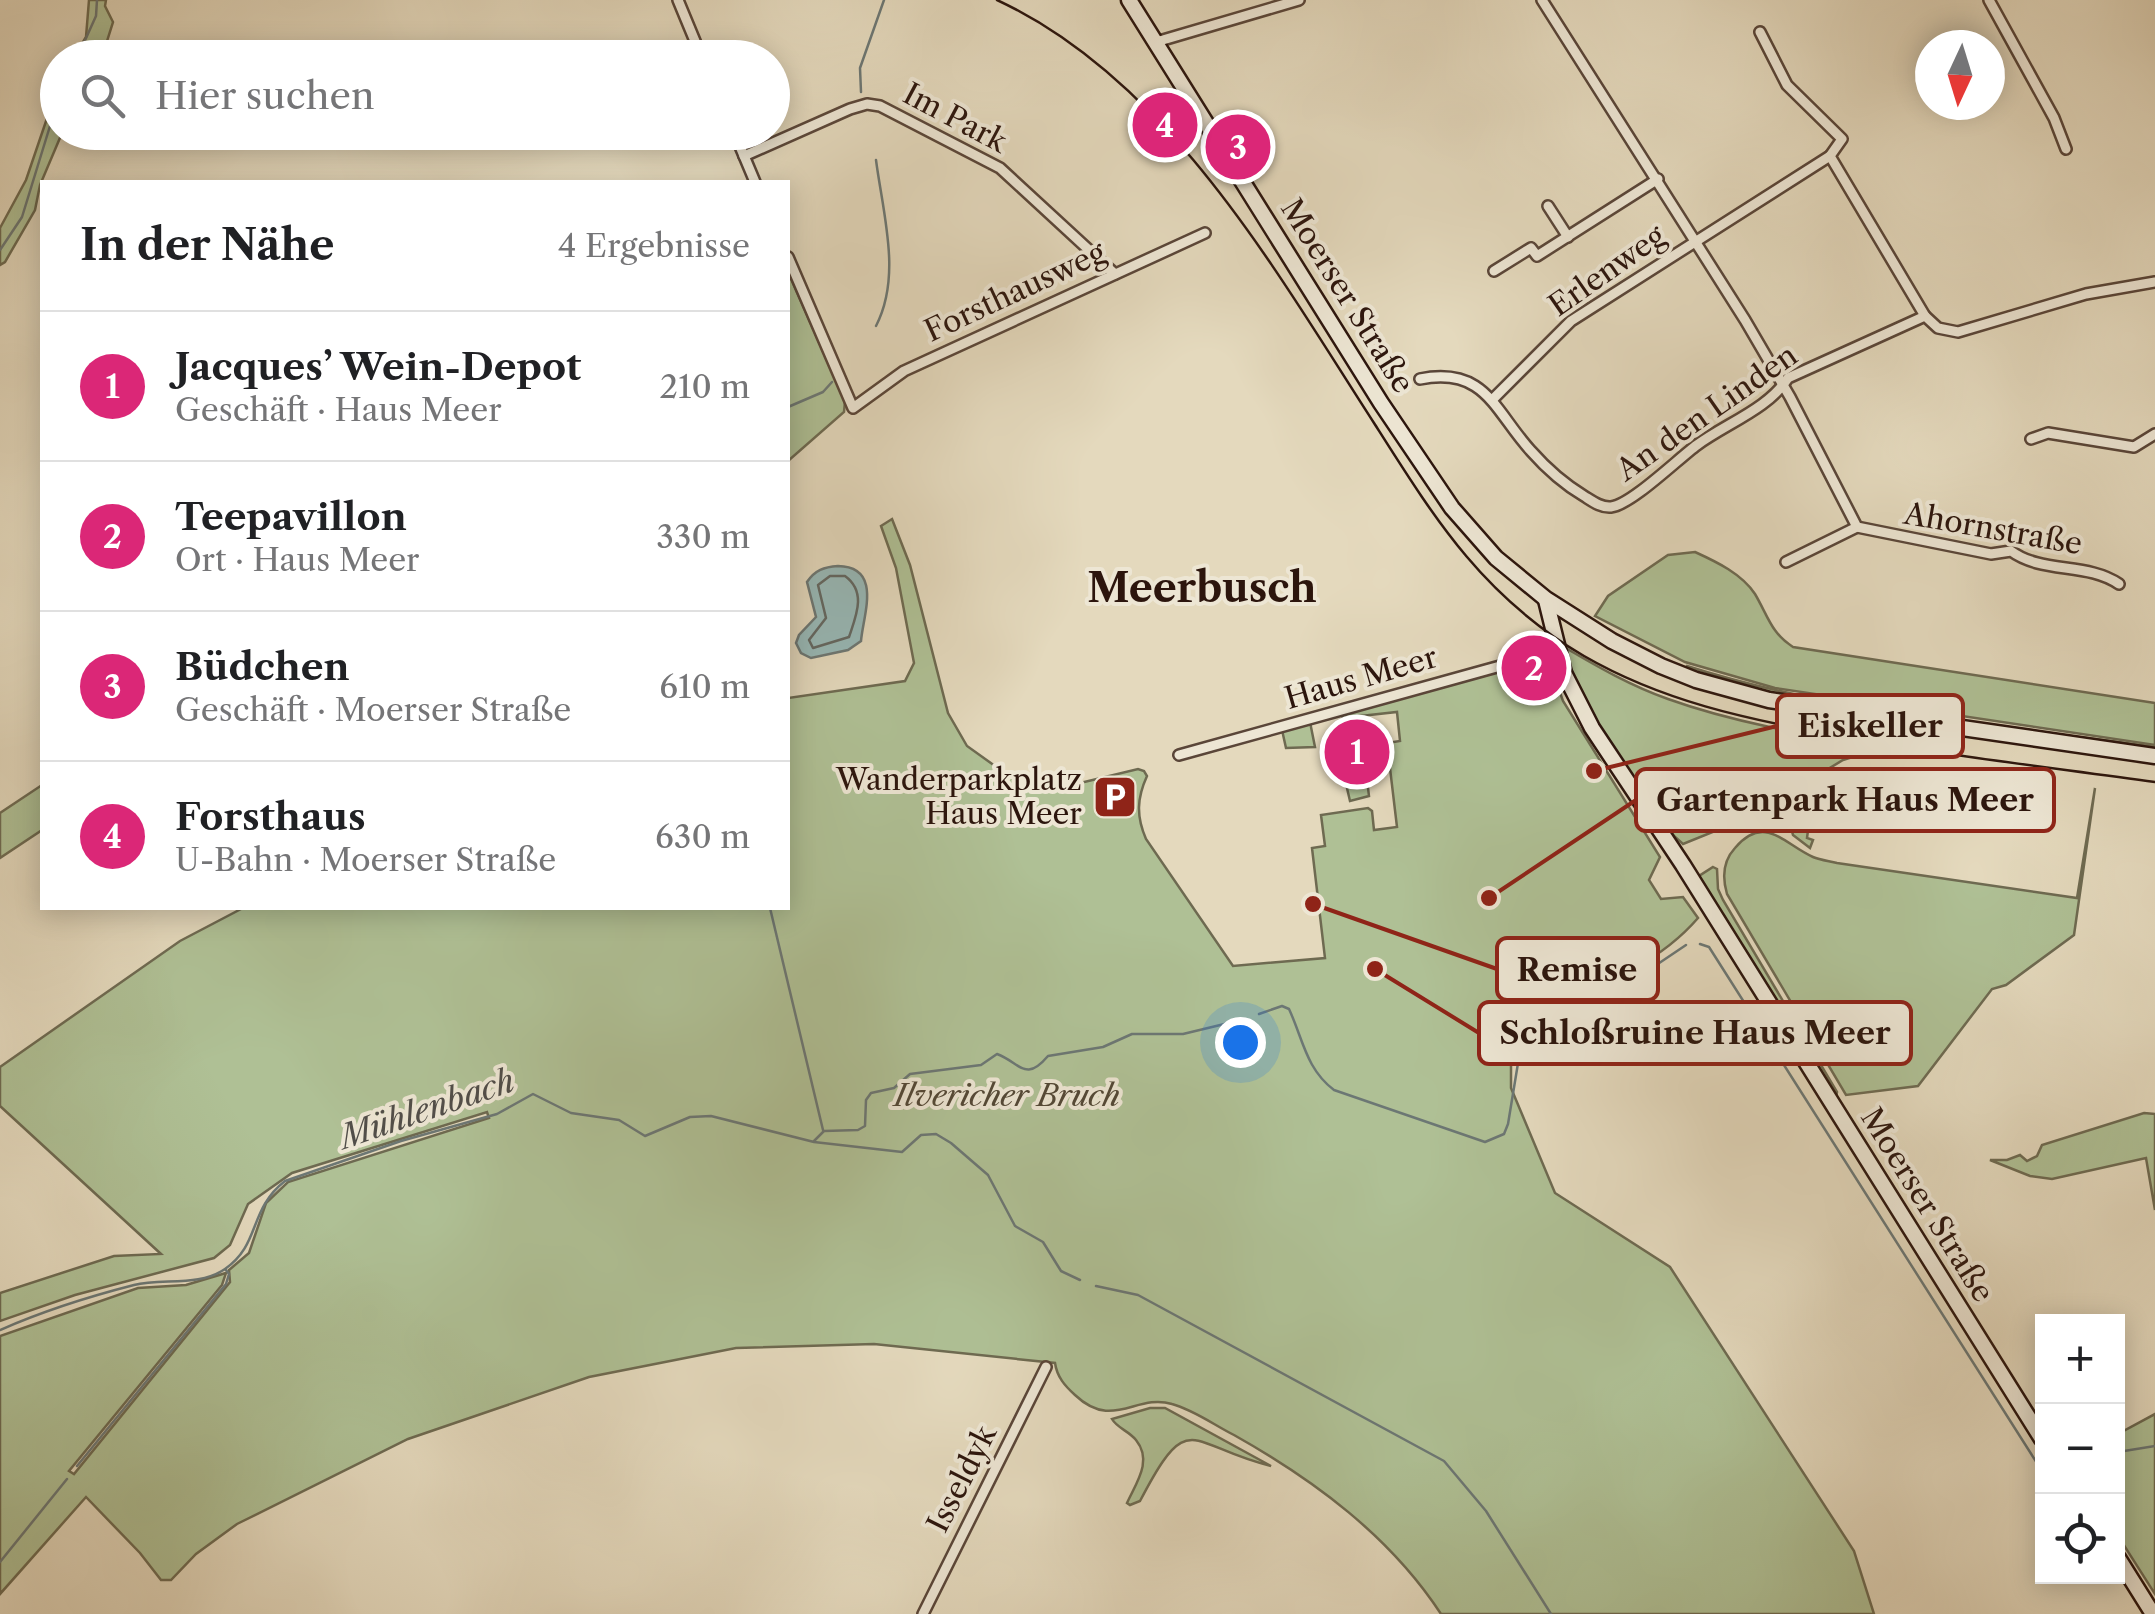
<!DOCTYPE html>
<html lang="de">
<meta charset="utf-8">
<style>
:root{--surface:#fff;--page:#f2f2f2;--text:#202124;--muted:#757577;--line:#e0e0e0;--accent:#db2777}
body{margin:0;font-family:"Libre Caslon Text",serif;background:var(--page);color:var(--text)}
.controls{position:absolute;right:30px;bottom:30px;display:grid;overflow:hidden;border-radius:0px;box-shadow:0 5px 25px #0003}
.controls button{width:90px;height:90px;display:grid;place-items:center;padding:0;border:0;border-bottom:2px solid var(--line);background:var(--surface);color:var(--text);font:50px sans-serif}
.compass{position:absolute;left:1915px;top:30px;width:90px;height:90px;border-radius:50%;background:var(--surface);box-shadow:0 5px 25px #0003;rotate:184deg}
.you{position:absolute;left:1240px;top:1042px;width:35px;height:35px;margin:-25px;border:8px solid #fff;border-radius:50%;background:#1a73e8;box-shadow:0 0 0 15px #1a73e833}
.badge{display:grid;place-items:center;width:65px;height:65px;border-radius:50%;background:var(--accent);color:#fff;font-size:32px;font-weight:700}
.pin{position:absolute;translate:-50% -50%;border:5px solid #fff;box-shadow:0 2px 10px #0006}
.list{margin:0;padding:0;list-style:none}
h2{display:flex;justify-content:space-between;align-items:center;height:130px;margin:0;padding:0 40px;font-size:42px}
h2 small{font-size:32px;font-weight:400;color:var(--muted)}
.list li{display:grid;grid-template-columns:65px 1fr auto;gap:30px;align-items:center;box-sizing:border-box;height:150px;padding:0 40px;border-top:2px solid var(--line)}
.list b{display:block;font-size:38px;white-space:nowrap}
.list p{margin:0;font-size:32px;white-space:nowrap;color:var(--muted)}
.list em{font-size:32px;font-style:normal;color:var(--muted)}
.icon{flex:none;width:55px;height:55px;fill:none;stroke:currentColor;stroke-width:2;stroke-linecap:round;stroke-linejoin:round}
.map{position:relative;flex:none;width:2155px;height:1614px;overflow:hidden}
.search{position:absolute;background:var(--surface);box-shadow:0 5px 25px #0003;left:40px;top:40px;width:750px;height:110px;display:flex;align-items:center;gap:25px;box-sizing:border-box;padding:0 35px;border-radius:55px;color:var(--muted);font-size:38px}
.panel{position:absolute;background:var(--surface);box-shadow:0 5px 25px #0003;left:40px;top:180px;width:750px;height:730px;border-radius:0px}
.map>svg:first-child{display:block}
.green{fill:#afc095;stroke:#6e6a51;stroke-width:2.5}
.water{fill:#97b9b8;stroke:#6c7774;stroke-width:2.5}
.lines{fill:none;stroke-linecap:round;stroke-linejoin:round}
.shore{stroke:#626762;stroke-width:2.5}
.stream{stroke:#6c7774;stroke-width:2.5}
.street-casing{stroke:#5a4639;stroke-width:14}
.secondary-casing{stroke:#2c150d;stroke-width:19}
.street{stroke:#ede6d4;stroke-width:9}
.secondary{stroke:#ede6d4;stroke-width:14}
.tram{stroke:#2c150d;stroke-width:2.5}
.labels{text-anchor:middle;stroke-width:8;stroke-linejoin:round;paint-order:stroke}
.street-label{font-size:30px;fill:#2c150d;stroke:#ede6d4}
.poi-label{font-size:30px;fill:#2c150d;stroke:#ede6d4;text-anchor:end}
.park-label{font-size:30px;font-style:italic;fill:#534836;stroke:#ede6d4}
.water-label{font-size:32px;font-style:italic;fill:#514e49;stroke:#ede6d4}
.district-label{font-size:40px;font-weight:bold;fill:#2c150d;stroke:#ede6d4}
.leader{fill:none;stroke:#8f2418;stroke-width:4}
.callout-dot{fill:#8f2418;stroke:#ede6d4;stroke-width:4}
.callout{fill:#ede6d4;stroke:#8f2418;stroke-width:4}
.callout-label{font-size:32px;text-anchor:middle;font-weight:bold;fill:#2c150d}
</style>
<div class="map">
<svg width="2155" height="1614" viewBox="0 0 2155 1614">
<rect width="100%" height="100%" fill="#e4d9bd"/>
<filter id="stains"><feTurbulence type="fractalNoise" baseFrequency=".002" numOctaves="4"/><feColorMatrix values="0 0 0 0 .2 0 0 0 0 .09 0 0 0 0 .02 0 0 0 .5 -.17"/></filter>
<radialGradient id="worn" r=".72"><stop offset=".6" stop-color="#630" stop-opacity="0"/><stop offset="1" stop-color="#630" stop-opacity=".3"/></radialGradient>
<g class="green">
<polygon points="89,0 106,0 105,6 113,22 102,57 74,57 86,37"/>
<polygon points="57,89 58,132 62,133 40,185 35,210 5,262 0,265 0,228 26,180"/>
<polygon points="788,272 845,401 844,412 788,461"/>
<path d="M892,519l18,46 38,148 19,33 49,35 23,6 37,-3 62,-15 6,2 3,5c-10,22 -11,40 -1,63l87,127 92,-8 -13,-110 13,-2 -4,-31 47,-7 4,3 2,19 23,-3 -10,-84 13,-2 -3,-29 -54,6 -3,-7 200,-53 9,4 14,39 97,156 -11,23 12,19 22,-2 15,21c-44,51 -106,70 -166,96l-12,10 -9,19v45l44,105 115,74 184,284 20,63h-433c-51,-78 -127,-134 -207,-179 -20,-10 -40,-25 -62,-31 -36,-11 -59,27 -97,-9 -10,-9 -18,-18 -20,-32l-181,-19 -138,4 -147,29 -181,62 -171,85 -41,30 -25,26h-10l-21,-27 -54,-56 -86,97v-258l138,-48 48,-3 40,-12 -4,12 -153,186 5,3 156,-192 -1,-12 20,-17 17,-50 22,-21 201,-64 -2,-6 -195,61 -44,31 -18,41 -16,13 -139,37 -75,26v-28l114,-37 47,-2 -161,-148v-39l180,-126 63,-33h545v-210l117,-17 9,-18 -18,-95 -15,-42z"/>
<path d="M1695,552c22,10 47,22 60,42 13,22 16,39 38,53l362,56v42l-380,-57 -90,-26 -90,-46 13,-20 60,-41z"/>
<path d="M1564,647c34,20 67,39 104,52 78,28 162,39 243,53v3l-46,-2 -22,7 -98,59 -62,25 -9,-8c-41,-60 -90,-118 -110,-189z"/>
<path d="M1687,666c150,48 312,59 468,81v4l-383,-57 -87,-25z"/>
<polygon points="1310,722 1315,747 1286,748 1282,730"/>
<polygon points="1361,768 1366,771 1369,796 1350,801 1343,771"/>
<polygon points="42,785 42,830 0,858 0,813"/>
<polygon points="1819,787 1820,792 1813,793 1807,838 1813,840 1810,848 1793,835 1788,816 1795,801"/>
<path d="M2095,788l-21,147 -68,50 -14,4 -74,97 -72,9 -119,-201c-5,-17 -4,-33 8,-46 30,-35 50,-3 78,9 7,3 16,4 24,6l240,35z"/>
<polygon points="1713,867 1717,869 1718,889 1723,900 1837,1092 1836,1098 1831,1094 1699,876"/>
<polygon points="2144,1113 2155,1114 2155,1210 2146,1158 2052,1179 2030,1176 1990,1160 2007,1160 2020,1155 2027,1161 2037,1156 2042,1145"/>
<path d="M1150,1408h15l106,58c-83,-20 -81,-61 -131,35l-10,4 -3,-2c9,-20 26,-42 9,-63 -7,-9 -19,-12 -24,-21z"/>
<polygon points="2155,1414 2155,1594 2118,1536 2118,1434"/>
</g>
<path class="water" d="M838,566c45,1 25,49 23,75l-13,9 -37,8 -10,-5 -5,-10 3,-8 17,-18 -9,-35c8,-12 17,-15 31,-16z"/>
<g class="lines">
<path class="shore" d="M830,576h15c22,16 11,40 4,61l-36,11 -4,-8 17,-22 -8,-33z"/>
<g class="stream">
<polyline points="77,58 96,16 97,0"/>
<polyline points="861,92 860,68 884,0"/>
<polyline points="0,250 22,217 58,100"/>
<path d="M876,326c26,-50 7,-112 0,-166"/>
<polyline points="788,407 823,392 832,382"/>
<polyline points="770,908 823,1130"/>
<polyline points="1700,944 1709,947 2042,1471"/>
<path d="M1259,1014l23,-8 7,3c14,30 17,60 45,81l151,52 19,-8 4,-10 13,-79 11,-19 105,-48 49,-33"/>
<path d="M814,1141l10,-10 34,-1 7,-4 1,-26 5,-7 23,-5 16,-14 71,-9 16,-11c24,9 28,29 51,2l55,-9 29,-13h51l58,-14"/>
<polyline points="1096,1286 1138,1295 1444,1461 1486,1511 1551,1614"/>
<path d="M0,1330c41,-18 91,-34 134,-45 29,-7 65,2 91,-16 36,-25 23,-59 60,-88l116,-40 96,-27 36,-20 38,19 48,7 26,16 45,-19 21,-1 103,26 88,10 19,-17 15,-1 15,9 37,32 27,51 28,16 18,29 19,9"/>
<polyline points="2118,1452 2155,1446"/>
<polyline points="77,1466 226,1284 229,1274 226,1270"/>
<polyline points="0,1562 67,1479"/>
</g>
<defs>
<g id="street">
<polyline points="678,0 702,58"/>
<path d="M1542,0l203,320 45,77 67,130 134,27 20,-3c31,23 76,11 108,33"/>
<polyline points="1989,0 2054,118 2066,149"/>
<polyline points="1760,32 1787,85 1842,139 1830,156 1925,316"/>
<polyline points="1156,42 1299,0"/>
<polyline points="734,132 755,182"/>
<polyline points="744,156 850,109 867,104 880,106 1000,168 1115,274"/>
<polyline points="1548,206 1568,237"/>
<polyline points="788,257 853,408 904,371 1205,233"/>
<polyline points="1494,271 1531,248 1537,256 1658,179"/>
<path d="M1420,379c66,-13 75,33 111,72 15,17 33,33 53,45 8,5 17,12 27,11 20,-2 68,-49 86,-62 30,-22 71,-36 91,-67l137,-62 13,12 20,4 128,-38 69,-12"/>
<polyline points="1493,399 1571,321 1830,156"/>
<polyline points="2031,439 2048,433 2134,447 2155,434"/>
<polyline points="1786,562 1857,527"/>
<polyline points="1179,755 1558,650"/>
<polyline points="923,1614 1046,1367"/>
</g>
<g id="secondary">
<polyline points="1129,0 1381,403 1452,508 1496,558 1546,599 1612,641 1661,666 1696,680 1769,700 2155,756"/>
<polyline points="1546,600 1564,673 1592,728 1683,865 2042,1439"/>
<polyline points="2118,1558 2153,1614"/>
</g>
</defs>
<use href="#street" class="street-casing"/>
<use href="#secondary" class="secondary-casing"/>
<use href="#street" class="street"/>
<use href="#secondary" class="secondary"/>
<path class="tram" d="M997,0c172,80 278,270 377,423 61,96 108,173 210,233 78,45 162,63 250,79 107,20 214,32 321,47"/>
</g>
<defs>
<symbol id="parking-square" viewBox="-11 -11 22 22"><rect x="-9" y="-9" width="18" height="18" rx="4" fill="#8f2418" stroke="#ede6d4"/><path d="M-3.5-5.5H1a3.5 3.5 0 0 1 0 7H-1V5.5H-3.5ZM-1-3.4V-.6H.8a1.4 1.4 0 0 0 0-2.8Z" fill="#fff"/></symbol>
</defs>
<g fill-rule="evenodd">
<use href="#parking-square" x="1090" y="772" width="50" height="50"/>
</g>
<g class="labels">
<g class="street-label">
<text transform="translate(955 118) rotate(28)" y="10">Im Park</text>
<text transform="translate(1607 271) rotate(-35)" y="10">Erlenweg</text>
<text transform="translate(1015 292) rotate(-25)" y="10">Forsthausweg</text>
<text transform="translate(1347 296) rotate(58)" y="10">Moerser Straße</text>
<text transform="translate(1707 413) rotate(-35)" y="10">An den Linden</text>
<text transform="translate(1993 529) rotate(10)" y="10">Ahornstraße</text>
<text transform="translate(1361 678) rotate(-16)" y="10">Haus Meer</text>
<text transform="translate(1927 1205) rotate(58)" y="10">Moerser Straße</text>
<text transform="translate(962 1479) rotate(-63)" y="10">Isseldyk</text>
</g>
<g class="poi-label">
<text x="1082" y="790">Wanderparkplatz<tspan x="1082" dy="34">Haus Meer</tspan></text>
</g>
<g class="park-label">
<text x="1007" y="1106">Ilvericher Bruch</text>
</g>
<g class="water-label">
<text transform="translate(427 1109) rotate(-19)" y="11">Mühlenbach</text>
</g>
<g class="district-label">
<text x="1202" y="602">Meerbusch</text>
</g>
</g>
<path class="leader" d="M1594 771L1777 726M1489 898L1636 800M1313 904L1497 969M1375 969L1479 1033"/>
<g class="callout-dot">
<circle cx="1594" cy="771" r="10"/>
<circle cx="1489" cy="898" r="10"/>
<circle cx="1313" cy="904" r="10"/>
<circle cx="1375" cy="969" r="10"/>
</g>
<g class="callout">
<rect x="1777" y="695" width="186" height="62" rx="10"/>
<rect x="1636" y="769" width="418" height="62" rx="10"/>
<rect x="1497" y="938" width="161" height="62" rx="10"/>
<rect x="1479" y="1002" width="432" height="62" rx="10"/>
</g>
<g class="callout-label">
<text x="1870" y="737">Eiskeller</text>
<text x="1845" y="811">Gartenpark Haus Meer</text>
<text x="1577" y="981">Remise</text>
<text x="1695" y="1044">Schloßruine Haus Meer</text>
</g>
<rect width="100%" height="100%" filter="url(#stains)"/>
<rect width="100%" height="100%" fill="url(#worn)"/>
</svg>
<div class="controls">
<button>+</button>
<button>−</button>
<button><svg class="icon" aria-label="locate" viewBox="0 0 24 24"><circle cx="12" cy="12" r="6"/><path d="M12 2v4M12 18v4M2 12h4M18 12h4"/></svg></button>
</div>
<svg class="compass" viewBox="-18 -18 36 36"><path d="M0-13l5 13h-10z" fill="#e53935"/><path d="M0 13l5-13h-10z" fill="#757577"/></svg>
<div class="you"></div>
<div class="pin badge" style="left:1357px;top:752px">1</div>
<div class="pin badge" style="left:1534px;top:668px">2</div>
<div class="pin badge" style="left:1238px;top:147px">3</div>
<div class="pin badge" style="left:1165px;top:125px">4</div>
<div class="search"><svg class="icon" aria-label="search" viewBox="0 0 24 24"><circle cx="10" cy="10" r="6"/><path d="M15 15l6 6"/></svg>Hier suchen</div>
<section class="panel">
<h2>In der Nähe<small>4 Ergebnisse</small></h2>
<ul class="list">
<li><span class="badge">1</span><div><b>Jacques’ Wein-Depot</b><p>Geschäft · Haus Meer</p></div><em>210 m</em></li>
<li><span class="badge">2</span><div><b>Teepavillon</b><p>Ort · Haus Meer</p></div><em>330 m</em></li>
<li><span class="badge">3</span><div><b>Büdchen</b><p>Geschäft · Moerser Straße</p></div><em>610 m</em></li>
<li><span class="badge">4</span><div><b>Forsthaus</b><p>U-Bahn · Moerser Straße</p></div><em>630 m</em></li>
</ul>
</section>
</div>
